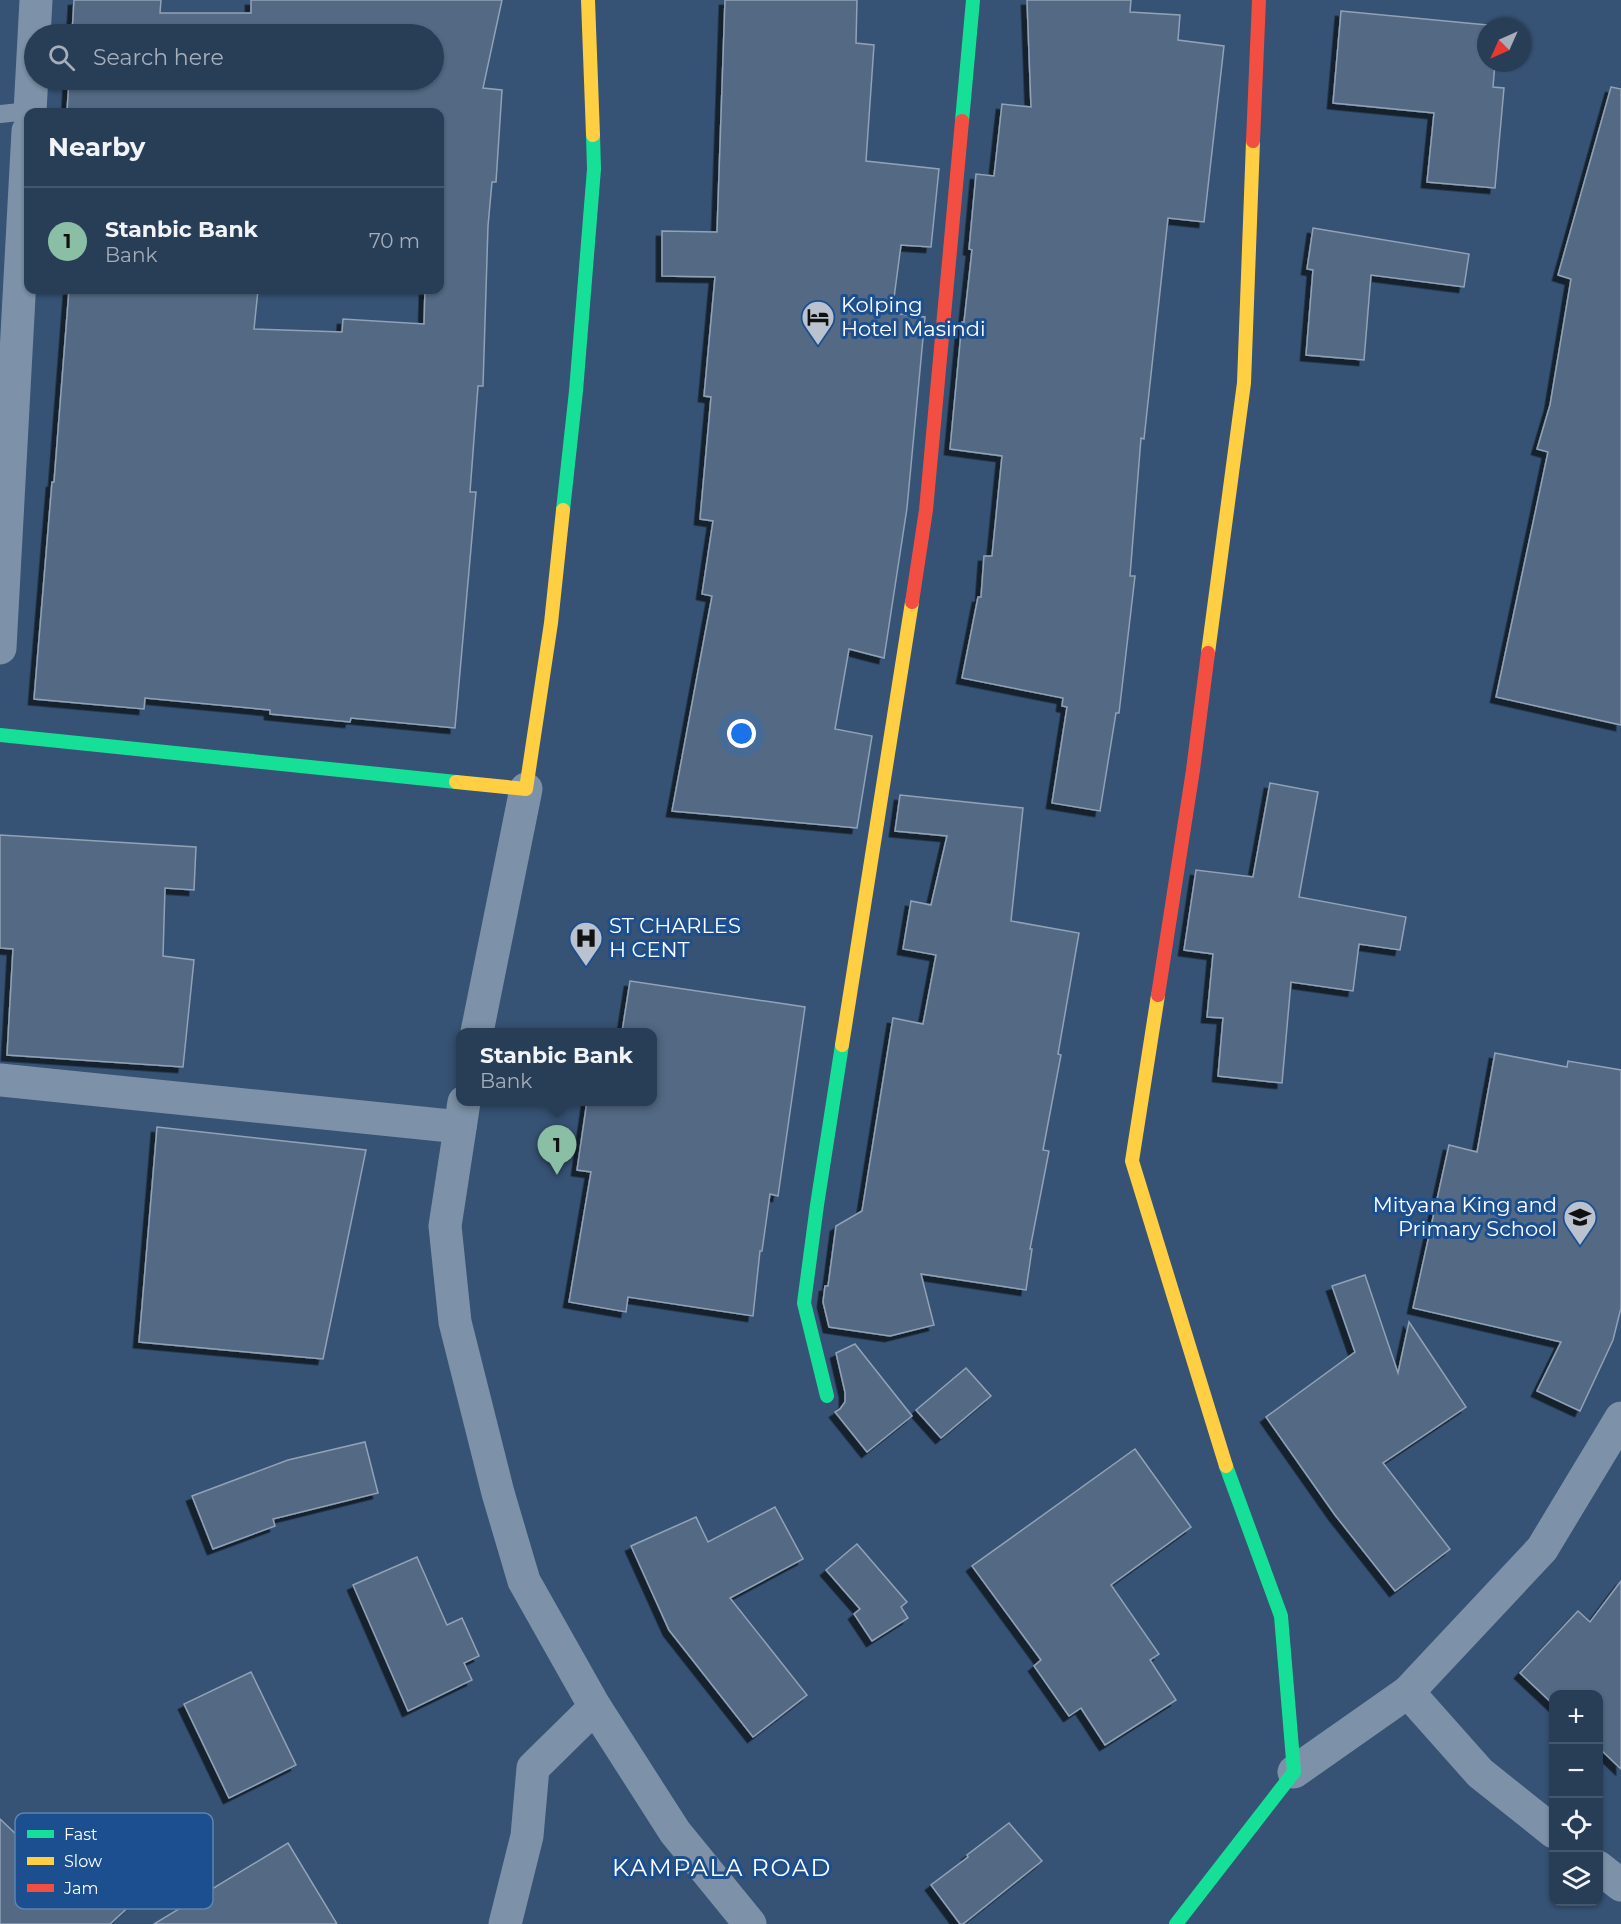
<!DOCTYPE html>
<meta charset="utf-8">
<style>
:root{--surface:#283e57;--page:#30455d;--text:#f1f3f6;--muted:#a5aeba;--line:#44576d;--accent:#8abfa5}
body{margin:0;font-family:Montserrat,sans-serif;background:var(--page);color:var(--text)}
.controls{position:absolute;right:18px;bottom:18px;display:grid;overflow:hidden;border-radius:12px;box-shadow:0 2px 4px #0004}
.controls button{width:54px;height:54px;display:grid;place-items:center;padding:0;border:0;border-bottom:2px solid var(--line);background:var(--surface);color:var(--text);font:30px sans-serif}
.compass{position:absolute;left:1477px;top:18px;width:54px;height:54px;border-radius:50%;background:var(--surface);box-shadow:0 2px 4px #0004;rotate:225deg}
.you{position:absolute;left:742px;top:734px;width:21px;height:21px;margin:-15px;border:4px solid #fff;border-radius:50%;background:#1a73e8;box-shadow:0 0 0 9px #1a73e833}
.badge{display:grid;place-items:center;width:39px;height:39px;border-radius:50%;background:var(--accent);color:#111;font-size:20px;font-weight:700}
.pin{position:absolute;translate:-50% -50px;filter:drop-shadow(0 2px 3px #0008)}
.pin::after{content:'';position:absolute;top:32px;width:21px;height:18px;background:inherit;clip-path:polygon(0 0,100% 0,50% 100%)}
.popup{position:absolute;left:456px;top:1028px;width:201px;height:78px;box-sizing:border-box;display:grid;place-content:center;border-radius:12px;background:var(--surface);filter:drop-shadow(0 2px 4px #0005);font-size:20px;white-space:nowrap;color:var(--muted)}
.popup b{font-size:22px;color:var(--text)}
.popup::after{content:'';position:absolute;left:50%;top:100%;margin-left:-12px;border:12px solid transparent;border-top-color:var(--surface)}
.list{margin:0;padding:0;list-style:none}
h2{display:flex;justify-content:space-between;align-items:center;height:78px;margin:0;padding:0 24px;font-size:26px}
h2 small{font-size:20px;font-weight:400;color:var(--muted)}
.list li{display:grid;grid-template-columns:39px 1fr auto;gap:18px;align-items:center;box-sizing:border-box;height:108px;padding:0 24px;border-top:2px solid var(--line)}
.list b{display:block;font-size:22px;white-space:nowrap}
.list p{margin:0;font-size:20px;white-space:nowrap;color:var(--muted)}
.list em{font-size:20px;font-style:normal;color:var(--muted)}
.icon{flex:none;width:33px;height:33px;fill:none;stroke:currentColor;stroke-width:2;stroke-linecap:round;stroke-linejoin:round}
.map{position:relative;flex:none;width:1621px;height:1924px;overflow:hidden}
.search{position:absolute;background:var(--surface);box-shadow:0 2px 4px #0004;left:24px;top:24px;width:420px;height:66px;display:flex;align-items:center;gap:15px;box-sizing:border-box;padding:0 21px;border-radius:33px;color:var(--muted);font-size:22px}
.panel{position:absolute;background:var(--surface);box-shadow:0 2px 4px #0004;left:24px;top:108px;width:420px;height:186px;border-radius:12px}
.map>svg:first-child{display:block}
.building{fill:#526984;stroke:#92a2b6;stroke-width:1.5;filter:url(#shadow)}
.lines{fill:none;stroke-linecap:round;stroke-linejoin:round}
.lane{stroke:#7d92a8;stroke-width:18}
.street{stroke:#7d92a8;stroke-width:33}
.fast{stroke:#16e098;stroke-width:14}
.slow{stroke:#ffcf43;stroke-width:14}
.jam{stroke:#f24e42;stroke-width:14}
.labels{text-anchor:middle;stroke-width:6;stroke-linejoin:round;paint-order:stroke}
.poi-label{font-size:21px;fill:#fff;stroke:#1b4f8f;text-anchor:start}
.quarter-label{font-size:24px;letter-spacing:1.5px;fill:#fff;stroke:#1b4f8f}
.key{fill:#1b4f8f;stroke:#5f84b1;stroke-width:1.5}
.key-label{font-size:16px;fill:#fff}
</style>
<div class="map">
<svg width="1621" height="1924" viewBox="0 0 1621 1924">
<defs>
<filter id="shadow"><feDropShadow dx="-5.5" dy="5.5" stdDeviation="0" flood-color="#0009"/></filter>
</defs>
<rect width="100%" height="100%" fill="#365274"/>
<g class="building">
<polygon points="74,0 161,0 160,13 251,13 251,0 502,0 483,88 502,90 496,182 492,182 488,226 483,386 478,386 470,492 476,492 455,728 351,718 350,722 270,714 270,710 145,698 144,709 34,699 52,482 54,482 69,290 258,290 254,329 342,332 343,319 424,324 425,290 440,290 440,112 67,112 69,80 434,80 434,34 72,34"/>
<polygon points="725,0 857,0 856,43 874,45 866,161 939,169 931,247 901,245 892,313 925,317 907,508 884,658 849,649 835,729 872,736 857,828 672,811 712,596 702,594 713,521 700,519 711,397 704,396 715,277 662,276 662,231 717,232"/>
<polygon points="1027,0 1131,0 1130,12 1180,15 1178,40 1224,46 1204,222 1168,218 1144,439 1141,438 1130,576 1135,576 1119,713 1116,713 1100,811 1052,803 1067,707 1062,706 1063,698 962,678 978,597 981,597 984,556 992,556 1002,456 950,449 962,322 964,322 972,250 969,249 976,174 994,176 1002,104 1031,107"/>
<polygon points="1341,11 1498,26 1486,27 1486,63 1495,63 1493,87 1504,88 1495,188 1427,182 1434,113 1333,103"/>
<polygon points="1611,87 1621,89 1621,725 1496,697 1548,452 1537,449 1550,405 1571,279 1558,275"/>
<polygon points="1313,228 1469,254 1464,287 1371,275 1364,360 1306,355 1313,270 1307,269"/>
<polygon points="1270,783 1318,792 1299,897 1406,917 1400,950 1359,944 1353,991 1291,982 1282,1083 1218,1076 1223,1018 1207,1017 1213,954 1184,950 1196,870 1253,877"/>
<polygon points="900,795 1023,808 1011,921 1079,933 1058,1054 1061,1055 1043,1150 1049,1151 1030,1249 1032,1249 1026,1290 921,1274 934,1325 890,1336 829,1327 823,1302 825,1286 828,1286 836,1226 862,1211 893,1018 923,1024 936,955 903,949 911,901 931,905 947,836 895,831"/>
<polygon points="0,835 196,847 194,890 165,888 163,956 194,960 183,1067 7,1055 13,949 0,948"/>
<polygon points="630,981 805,1007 778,1196 770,1194 762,1251 760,1251 753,1316 628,1297 626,1312 569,1302 591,1172 577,1170 587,1101 653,1101 653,1032 622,1032"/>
<polygon points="1495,1053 1567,1067 1568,1061 1621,1070 1621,1308 1613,1340 1580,1411 1537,1391 1561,1342 1413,1308 1449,1145 1477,1152"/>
<polygon points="157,1127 366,1150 323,1359 139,1342"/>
<polygon points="1365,1275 1398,1373 1409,1322 1466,1407 1383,1463 1450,1549 1395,1591 1335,1515 1266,1417 1355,1352 1332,1286"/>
<polygon points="855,1344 912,1416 867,1452 835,1412 840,1409 845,1402 845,1392 836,1353"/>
<polygon points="966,1368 991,1396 941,1438 916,1410"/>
<polygon points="365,1442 378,1493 273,1519 275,1526 213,1549 192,1496 288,1460"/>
<polygon points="1135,1449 1191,1527 1111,1585 1159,1654 1150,1660 1176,1700 1105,1745 1081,1708 1069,1716 1034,1666 1041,1660 972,1566"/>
<polygon points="775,1507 803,1559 730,1598 807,1695 753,1737 669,1630 631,1546 696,1517 708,1542"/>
<polygon points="857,1544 907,1602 901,1607 908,1618 872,1641 854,1614 860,1609 826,1570"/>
<polygon points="417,1557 447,1625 462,1618 479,1656 464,1663 472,1680 408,1711 353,1585"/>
<polygon points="1621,1581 1621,1769 1599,1748 1599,1695 1554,1695 1554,1705 1520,1673 1578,1611 1590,1622"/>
<polygon points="251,1672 296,1765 229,1798 184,1704"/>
<polygon points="0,1819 78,1893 130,1847 159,1879 110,1924 0,1924"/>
<polygon points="1009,1823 1042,1861 963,1924 960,1924 931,1885 968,1857 967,1855"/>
<polygon points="288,1843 337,1924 154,1924"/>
</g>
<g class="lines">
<polyline class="lane" points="0,114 30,111"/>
<g class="street">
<polyline points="30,112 36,0"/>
<polyline points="0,648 28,131"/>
<polyline points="477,1032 526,789"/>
<polyline points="0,1080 460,1127"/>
<polyline points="464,1102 445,1226 455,1322 498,1493 524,1581 595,1707 675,1832 750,1924"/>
<polyline points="1408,1692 1542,1549 1621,1418"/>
<polyline points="1294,1772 1408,1692 1480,1773 1554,1832"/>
<polyline points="1598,1867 1621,1885"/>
<polyline points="505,1924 527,1836 533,1768 595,1707"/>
</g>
<g class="fast">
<polyline points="962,121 973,0"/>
<polyline points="563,510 576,391 594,169 593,135"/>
<polyline points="0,735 456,782"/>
<polyline points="827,1396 804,1303 817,1205 842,1045"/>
<polyline points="1176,1924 1294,1772 1281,1616 1226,1466"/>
</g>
<g class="slow">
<polyline points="588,0 593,135"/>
<polyline points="1208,653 1244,383 1253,141"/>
<polyline points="456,782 526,789 551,623 563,510"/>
<polyline points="1158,995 1132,1161 1226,1466"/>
<polyline points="842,1045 912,602"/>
</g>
<g class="jam">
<polyline points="1253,141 1259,0"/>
<polyline points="912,602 926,510 962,121"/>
<polyline points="1158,995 1193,770 1208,653"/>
</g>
</g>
<defs>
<symbol id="hotel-pin" viewBox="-11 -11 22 30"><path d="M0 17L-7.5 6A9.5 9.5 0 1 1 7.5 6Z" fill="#b9c2ce" stroke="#1b4f8f"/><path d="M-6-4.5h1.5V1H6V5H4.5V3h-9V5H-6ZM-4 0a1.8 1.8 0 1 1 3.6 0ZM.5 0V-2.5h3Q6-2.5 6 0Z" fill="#111"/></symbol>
<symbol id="hospital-pin" viewBox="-11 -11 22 30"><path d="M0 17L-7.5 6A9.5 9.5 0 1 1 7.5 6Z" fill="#b9c2ce" stroke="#1b4f8f"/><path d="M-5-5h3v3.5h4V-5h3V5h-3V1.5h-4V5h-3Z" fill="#111"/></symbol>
<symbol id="school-pin" viewBox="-11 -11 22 30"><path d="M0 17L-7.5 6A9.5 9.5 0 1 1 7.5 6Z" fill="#b9c2ce" stroke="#1b4f8f"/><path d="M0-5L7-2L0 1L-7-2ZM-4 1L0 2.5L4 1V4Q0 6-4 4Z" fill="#111"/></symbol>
</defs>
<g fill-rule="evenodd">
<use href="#hotel-pin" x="799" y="298" width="38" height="52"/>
<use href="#hospital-pin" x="567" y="919" width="38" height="52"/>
<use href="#school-pin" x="1561" y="1198" width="38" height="52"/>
</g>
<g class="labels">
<g class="poi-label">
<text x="841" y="312">Kolping<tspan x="841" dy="24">Hotel Masindi</tspan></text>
<text x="609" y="933">ST CHARLES<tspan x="609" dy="24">H CENT</tspan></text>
<text x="1557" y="1212" text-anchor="end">Mityana King and<tspan x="1557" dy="24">Primary School</tspan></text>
</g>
<g class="quarter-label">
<text x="722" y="1876">KAMPALA ROAD</text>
</g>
</g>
<rect x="15" y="1813" width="198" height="96" rx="9" class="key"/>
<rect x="27" y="1830" width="27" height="8" fill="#16e098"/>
<rect x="27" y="1857" width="27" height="8" fill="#ffcf43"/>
<rect x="27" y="1884" width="27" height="8" fill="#f24e42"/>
<g class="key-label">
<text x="64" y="1840">Fast</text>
<text x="64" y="1867">Slow</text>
<text x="64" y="1894">Jam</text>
</g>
</svg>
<div class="controls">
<button>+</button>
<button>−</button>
<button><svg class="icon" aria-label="locate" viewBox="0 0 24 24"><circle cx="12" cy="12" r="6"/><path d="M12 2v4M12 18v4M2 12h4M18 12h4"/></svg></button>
<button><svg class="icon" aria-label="layers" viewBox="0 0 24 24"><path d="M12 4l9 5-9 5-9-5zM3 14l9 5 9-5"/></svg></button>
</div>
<svg class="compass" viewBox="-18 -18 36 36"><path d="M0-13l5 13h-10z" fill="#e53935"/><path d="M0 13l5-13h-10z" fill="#a5aeba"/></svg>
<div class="you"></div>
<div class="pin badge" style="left:557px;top:1175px">1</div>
<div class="popup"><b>Stanbic Bank</b>Bank</div>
<div class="search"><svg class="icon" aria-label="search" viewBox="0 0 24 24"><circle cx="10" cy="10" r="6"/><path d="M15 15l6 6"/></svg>Search here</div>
<section class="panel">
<h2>Nearby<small></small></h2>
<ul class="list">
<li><span class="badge">1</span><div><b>Stanbic Bank</b><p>Bank</p></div><em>70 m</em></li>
</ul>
</section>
</div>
